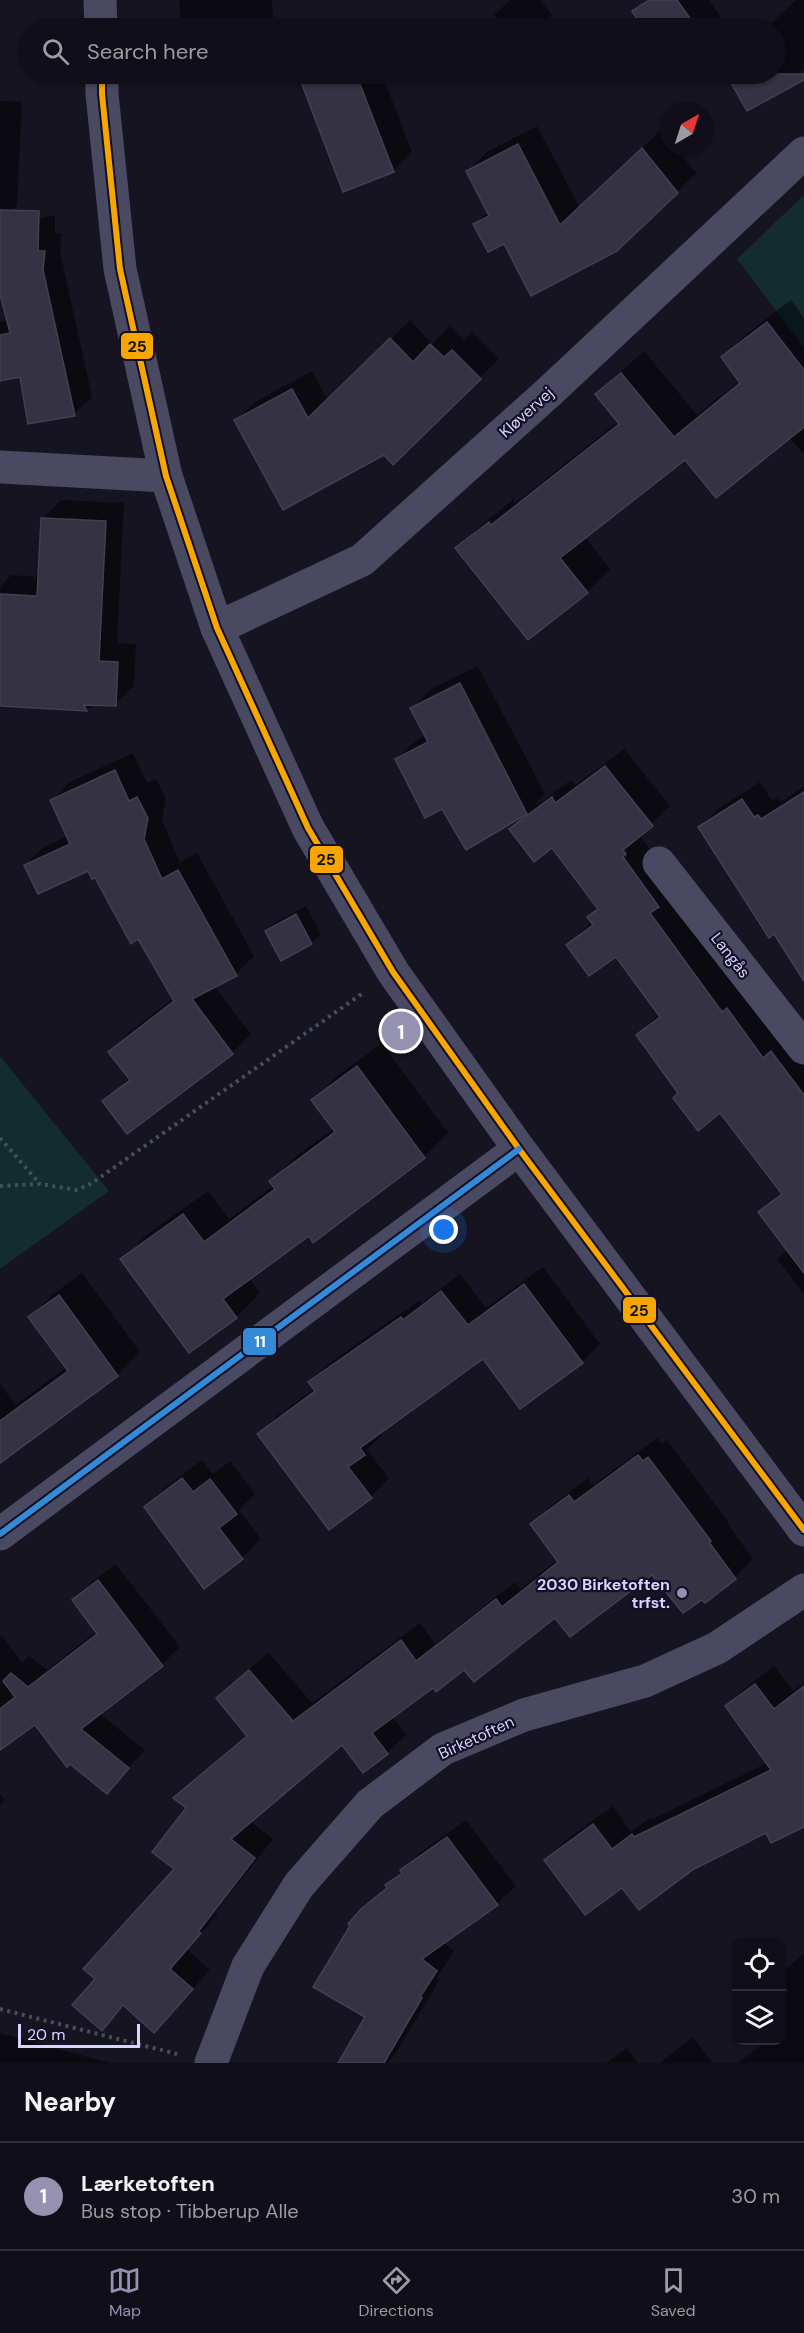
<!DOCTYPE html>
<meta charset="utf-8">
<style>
:root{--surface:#100f19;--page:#1e1d26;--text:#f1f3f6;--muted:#9c9ca2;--line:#302f38;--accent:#9591b1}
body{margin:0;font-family:"DM Sans",sans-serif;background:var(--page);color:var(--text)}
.controls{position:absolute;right:18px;bottom:18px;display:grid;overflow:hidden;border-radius:12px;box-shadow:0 2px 4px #0004}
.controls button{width:54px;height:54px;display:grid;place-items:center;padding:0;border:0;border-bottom:2px solid var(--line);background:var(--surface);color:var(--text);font:30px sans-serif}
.compass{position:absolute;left:660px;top:102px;width:54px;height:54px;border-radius:50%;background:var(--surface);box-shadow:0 2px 4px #0004;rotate:39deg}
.scale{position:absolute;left:18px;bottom:15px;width:122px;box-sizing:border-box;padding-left:6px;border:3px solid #d9d4ff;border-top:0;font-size:16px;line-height:21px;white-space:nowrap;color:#d9d4ff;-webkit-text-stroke:4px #130f26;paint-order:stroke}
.you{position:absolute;left:444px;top:1230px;width:21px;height:21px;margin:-15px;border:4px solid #fff;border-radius:50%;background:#1a73e8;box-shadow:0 0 0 9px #1a73e833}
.badge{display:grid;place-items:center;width:39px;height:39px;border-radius:50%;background:var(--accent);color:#fff;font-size:20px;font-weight:700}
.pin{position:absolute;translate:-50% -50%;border:3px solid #fff;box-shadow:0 2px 6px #0006}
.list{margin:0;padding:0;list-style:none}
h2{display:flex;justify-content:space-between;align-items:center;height:78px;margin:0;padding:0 24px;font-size:26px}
h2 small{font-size:20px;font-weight:400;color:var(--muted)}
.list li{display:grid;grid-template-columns:39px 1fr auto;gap:18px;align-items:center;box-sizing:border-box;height:108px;padding:0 24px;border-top:2px solid var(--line)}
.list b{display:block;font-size:22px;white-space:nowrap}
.list p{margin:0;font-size:20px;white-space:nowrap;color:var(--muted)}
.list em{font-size:20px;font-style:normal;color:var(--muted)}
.icon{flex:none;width:33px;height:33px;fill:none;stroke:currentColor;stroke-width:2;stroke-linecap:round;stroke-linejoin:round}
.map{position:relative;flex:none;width:804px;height:2063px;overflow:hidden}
.search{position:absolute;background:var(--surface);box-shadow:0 2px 4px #0004;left:18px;right:18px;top:18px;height:66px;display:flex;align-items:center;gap:15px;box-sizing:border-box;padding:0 21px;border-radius:33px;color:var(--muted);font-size:22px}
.sheet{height:186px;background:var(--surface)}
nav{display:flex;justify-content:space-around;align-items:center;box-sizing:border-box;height:84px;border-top:2px solid var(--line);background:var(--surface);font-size:16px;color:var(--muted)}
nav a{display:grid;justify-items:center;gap:3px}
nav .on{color:var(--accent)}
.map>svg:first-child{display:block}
.green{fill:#132c2d}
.shadow{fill:#0007}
.building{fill:#343243;stroke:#433f54;stroke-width:1.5}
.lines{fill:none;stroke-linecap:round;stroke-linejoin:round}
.path{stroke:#44505f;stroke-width:4;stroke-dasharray:3 4.5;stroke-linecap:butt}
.street{stroke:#4a4962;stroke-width:33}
.bus-1-casing{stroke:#130f26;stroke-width:10}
.bus-2-casing{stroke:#130f26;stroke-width:10}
.bus-1{stroke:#f7a600;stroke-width:6}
.bus-2{stroke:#338bd7;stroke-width:6}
.poi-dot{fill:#9591b1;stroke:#130f26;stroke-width:2}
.labels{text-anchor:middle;stroke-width:4.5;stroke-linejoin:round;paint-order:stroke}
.street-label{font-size:16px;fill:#d9d4ff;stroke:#130f26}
.poi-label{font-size:16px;font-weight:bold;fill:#d9d4ff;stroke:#130f26;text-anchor:end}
.line-badge{stroke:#130f26;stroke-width:2}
.badge-label{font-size:16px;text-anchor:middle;font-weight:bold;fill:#fff}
.pale-badge-label{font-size:16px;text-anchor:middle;font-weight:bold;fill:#111}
</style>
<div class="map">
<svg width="804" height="2063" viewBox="0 0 804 2063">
<rect width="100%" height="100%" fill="#161421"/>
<g class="green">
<polygon points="804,195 804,348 737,259"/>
<polygon points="0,1056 109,1191 0,1269"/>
</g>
<g class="shadow">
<polygon points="179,0 272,0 274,28 181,28"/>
<polygon points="510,0 540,0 552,15 538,28 505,28 494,15"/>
<polygon points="646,0 709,0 726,25 723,28 623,28 636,15 634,12"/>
<polygon points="796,0 804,0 804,69 780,92 748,109 728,74 776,74 776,28 766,28"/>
<polygon points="306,74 382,74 412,152 393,171 301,79"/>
<polygon points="0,101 22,102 17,205 0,222"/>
<polygon points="537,126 580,208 661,130 669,140 669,147 675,147 696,173 677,192 505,242 475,224 489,211 468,171 487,152"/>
<polygon points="55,215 55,233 62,234 60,251 92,397 74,414 21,375 0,379 0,322 8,320 0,288 0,226"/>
<polygon points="791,300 804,318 804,455 789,437 685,458 585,537 610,569 587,592 457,549 480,526 513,500 515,503 619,421 597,394 644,351 697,415 740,381 723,358 745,335"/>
<polygon points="410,320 432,344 450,326 464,340 472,332 499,359 393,463 384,454 236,420 255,402 312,371 328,401"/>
<polygon points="61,500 124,503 117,643 136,644 134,686 115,704 93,704 87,710 0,705 0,587 11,575 40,577 43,518"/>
<polygon points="478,666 545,794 535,804 537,805 571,780 575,785 624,749 670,806 642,832 644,835 641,837 676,887 804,1052 804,1295 777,1259 788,1249 760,1212 782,1192 720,1111 680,1092 638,1035 659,1014 616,955 568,945 592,922 589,917 598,908 552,846 511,829 525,815 443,807 397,759 416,741 426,735 412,708 431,689"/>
<polygon points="133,753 147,783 156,779 166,799 162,820 180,862 197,853 254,956 236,974 214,986 251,1034 232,1053 128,1132 104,1101 130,1077 110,1052 128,1033 174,998 139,937 89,869 25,865 44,847 68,836 52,800 70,782"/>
<polygon points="760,782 772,800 777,798 780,802 804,787 804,960 774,932 700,827 718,809"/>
<polygon points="306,906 321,934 312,943 266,931 276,922"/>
<polygon points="382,1043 448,1133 424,1157 393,1180 382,1191 314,1241 309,1234 249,1278 260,1293 236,1317 122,1260 146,1235 208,1191 229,1219 274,1185 271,1181 295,1157 334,1128 313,1100 337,1076"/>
<polygon points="543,1267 600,1344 582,1362 483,1357 379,1432 382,1435 367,1450 389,1478 371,1497 259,1434 277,1416 315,1388 310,1382 328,1364 420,1300 422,1303 460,1274 486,1308"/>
<polygon points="82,1273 140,1352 117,1375 0,1462 0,1383 15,1405 67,1367 30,1317 53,1294"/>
<polygon points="657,1438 662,1444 667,1440 728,1521 727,1523 753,1559 735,1577 705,1601 653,1573 556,1616 433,1686 392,1716 406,1735 387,1753 342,1743 250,1821 273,1839 215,1913 218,1914 187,1949 210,1970 172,2012 125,2004 101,2029 97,1979 176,1869 188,1808 175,1798 193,1780 248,1734 218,1698 268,1652 312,1703 420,1623 435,1644 515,1582 521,1589 558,1559 532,1524 551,1506 588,1478 593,1485"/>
<polygon points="202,1460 213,1474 230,1461 255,1494 239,1510 261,1539 242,1558 146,1507 165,1488"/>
<polygon points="116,1564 180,1647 162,1664 99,1713 145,1750 107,1792 36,1723 0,1749 0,1637 2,1635 22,1663 29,1656 47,1670 97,1631 74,1600 91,1583"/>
<polygon points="774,1666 793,1691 804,1683 804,1825 767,1831 622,1886 546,1860 565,1841 613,1806 631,1832 651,1817 653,1819 767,1763 727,1706 745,1688"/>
<polygon points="0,1794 5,1800 0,1805"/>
<polygon points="466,1820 516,1886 497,1904 443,1942 454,1951 437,1978 440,1979 395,2055 387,2063 359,2063 393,1885 392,1882 380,1891 421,1852"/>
<polygon points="804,1953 804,2063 737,2063 768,2040 782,2040 782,1997 789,1991 782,1982 782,1973"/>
<polygon points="0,2033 111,2063 0,2063"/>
<polygon points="693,2037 713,2063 660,2063"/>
<polygon points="627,2048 638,2063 606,2063"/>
</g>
<g class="building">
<polygon points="649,0 677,0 697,28 621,28 636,18 632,11"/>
<polygon points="298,74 356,74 394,172 343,192"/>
<polygon points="726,74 804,74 804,80 747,111"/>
<polygon points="518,144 560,225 642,148 678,193 617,251 531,296 504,244 488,252 473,224 489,216 466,171"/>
<polygon points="0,210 39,211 38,251 45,251 43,270 75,416 28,424 20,377 0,381 0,335 10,333 0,294"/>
<polygon points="767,322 804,370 804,427 716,498 685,460 560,558 588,593 528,640 455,548 489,522 491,525 619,424 595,394 621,373 674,437 740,383 721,357"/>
<polygon points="390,338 413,362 430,344 444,357 452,350 481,379 393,465 384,455 283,510 234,420 292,389 308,418"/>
<polygon points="41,518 106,521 99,661 118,662 116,706 84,705 87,711 0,706 0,594 37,596"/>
<polygon points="460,683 527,814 466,850 442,809 425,818 395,759 428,742 410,708"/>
<polygon points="605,766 653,826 623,850 626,854 623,857 659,907 650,913 722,1012 727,1008 763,1058 771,1051 804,1095 804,1273 758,1212 782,1194 720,1113 698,1131 673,1098 678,1093 636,1035 660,1017 616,957 589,976 566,945 593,925 587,917 598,909 552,848 534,862 509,829 552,797 555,803"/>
<polygon points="115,770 129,801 137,797 148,818 144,839 162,879 178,870 237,976 192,999 233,1054 127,1134 102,1101 130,1080 108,1052 174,1001 138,939 131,944 95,878 92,879 88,871 38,894 24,865 70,844 50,800"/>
<polygon points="804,792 804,981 774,934 769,938 698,827 742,799 754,817 758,815 761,819"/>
<polygon points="296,914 312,944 281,961 265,931"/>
<polygon points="357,1066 425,1158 313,1243 309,1236 223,1299 237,1318 189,1353 120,1259 183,1214 204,1242 275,1189 269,1181 335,1132 311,1100"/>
<polygon points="524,1284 583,1363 520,1409 483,1359 360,1448 365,1455 348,1467 372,1498 329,1530 257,1434 315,1391 308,1382 401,1317 403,1320 441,1291 468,1325"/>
<polygon points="59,1295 118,1376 0,1463 0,1421 68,1371 28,1317"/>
<polygon points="638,1455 643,1461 648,1457 711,1541 709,1542 736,1579 705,1603 702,1600 683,1613 652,1575 570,1637 555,1618 474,1682 464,1670 436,1692 433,1688 372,1733 388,1754 363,1773 342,1745 231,1839 255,1858 198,1932 201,1933 170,1969 193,1989 154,2033 123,2005 102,2031 72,2005 95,1979 83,1969 174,1869 152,1852 186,1808 173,1798 247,1736 216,1698 249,1670 293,1721 401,1640 416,1661 496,1599 502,1607 558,1562 530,1524 569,1495 574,1502"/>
<polygon points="182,1478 193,1492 210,1479 237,1514 219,1528 243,1559 204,1589 144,1507"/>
<polygon points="98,1580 163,1666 81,1729 129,1768 107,1794 70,1764 67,1767 35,1725 0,1750 0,1709 15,1697 3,1681 11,1673 28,1687 97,1634 72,1600"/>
<polygon points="755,1684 774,1709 804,1686 804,1827 771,1843 766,1833 694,1869 639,1910 622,1888 585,1915 544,1860 593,1824 612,1849 632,1834 634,1837 771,1770 725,1706"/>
<polygon points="447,1837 498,1905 422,1959 437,1971 420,1997 422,1998 384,2063 338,2063 365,2017 313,1987 350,1926 348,1924 361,1909 387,1888 385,1885 402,1873 400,1870"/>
</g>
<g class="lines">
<g class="path">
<polyline points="0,1138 40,1184"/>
<polyline points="0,1186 40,1184 77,1190 92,1183 363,993"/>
<polyline points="0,2009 177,2054"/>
</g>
<g class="street">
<polyline points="100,0 101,28"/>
<polyline points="102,74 102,94 120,269 166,476 217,628 308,828 393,972 519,1149 804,1530"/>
<polyline points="0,467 166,476"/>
<polyline points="217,628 362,560 549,392 804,153"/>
<polyline points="659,863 804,1048"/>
<polyline points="0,1534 519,1149"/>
<polyline points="211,2063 248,1966 299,1885 370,1804 443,1749 524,1715 645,1681 717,1648 804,1590"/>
</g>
<defs>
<polyline id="bus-1" points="102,74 102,94 120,269 166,476 217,628 308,828 393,972 519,1149 804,1530"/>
<polyline id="bus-2" points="0,1534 519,1149"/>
</defs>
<use href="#bus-1" class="bus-1-casing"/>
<use href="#bus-2" class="bus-2-casing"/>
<use href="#bus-1" class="bus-1"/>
<use href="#bus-2" class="bus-2"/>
</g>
<circle class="poi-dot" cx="682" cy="1593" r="6"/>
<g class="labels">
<g class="street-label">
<text transform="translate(526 412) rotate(-42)" y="6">Kløvervej</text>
<text transform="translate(731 955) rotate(52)" y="6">Langås</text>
<text transform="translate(476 1737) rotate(-25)" y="6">Birketoften</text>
</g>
<g class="poi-label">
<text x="670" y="1590">2030 Birketoften<tspan x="670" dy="18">trfst.</tspan></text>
</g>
</g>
<g class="line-badge">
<rect x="120" y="332" width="34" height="28" rx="6" fill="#f7a600"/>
<rect x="309" y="845" width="35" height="29" rx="6" fill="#f7a600"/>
<rect x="622" y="1296" width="35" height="28" rx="6" fill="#f7a600"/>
<rect x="242" y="1327" width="35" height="29" rx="6" fill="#338bd7"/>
</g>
<g class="badge-label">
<text x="260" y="1347">11</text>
</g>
<g class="pale-badge-label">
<text x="137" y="352">25</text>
<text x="326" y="865">25</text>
<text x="639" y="1316">25</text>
</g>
</svg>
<div class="controls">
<button><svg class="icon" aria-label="locate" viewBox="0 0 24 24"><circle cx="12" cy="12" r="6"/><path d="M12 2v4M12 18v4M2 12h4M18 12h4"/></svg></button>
<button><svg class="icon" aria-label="layers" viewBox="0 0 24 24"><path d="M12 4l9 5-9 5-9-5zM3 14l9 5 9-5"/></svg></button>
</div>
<svg class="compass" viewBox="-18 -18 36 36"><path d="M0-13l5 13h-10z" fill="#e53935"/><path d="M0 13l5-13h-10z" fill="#9c9ca2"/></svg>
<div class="scale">20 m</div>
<div class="you"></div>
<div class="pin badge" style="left:401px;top:1031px">1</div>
<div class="search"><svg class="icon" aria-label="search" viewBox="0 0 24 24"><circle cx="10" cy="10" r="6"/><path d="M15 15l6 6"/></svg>Search here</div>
</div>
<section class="sheet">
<h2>Nearby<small></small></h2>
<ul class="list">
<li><span class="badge">1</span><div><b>Lærketoften</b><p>Bus stop · Tibberup Alle</p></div><em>30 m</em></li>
</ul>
</section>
<nav>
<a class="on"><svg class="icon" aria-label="map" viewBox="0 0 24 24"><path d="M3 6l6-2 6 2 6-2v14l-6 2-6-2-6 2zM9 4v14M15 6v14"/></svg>Map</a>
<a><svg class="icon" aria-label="directions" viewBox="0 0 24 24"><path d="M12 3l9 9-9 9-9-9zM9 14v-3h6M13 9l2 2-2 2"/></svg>Directions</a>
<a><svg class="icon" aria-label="saved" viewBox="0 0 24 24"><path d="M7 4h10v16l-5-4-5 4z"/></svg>Saved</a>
</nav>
